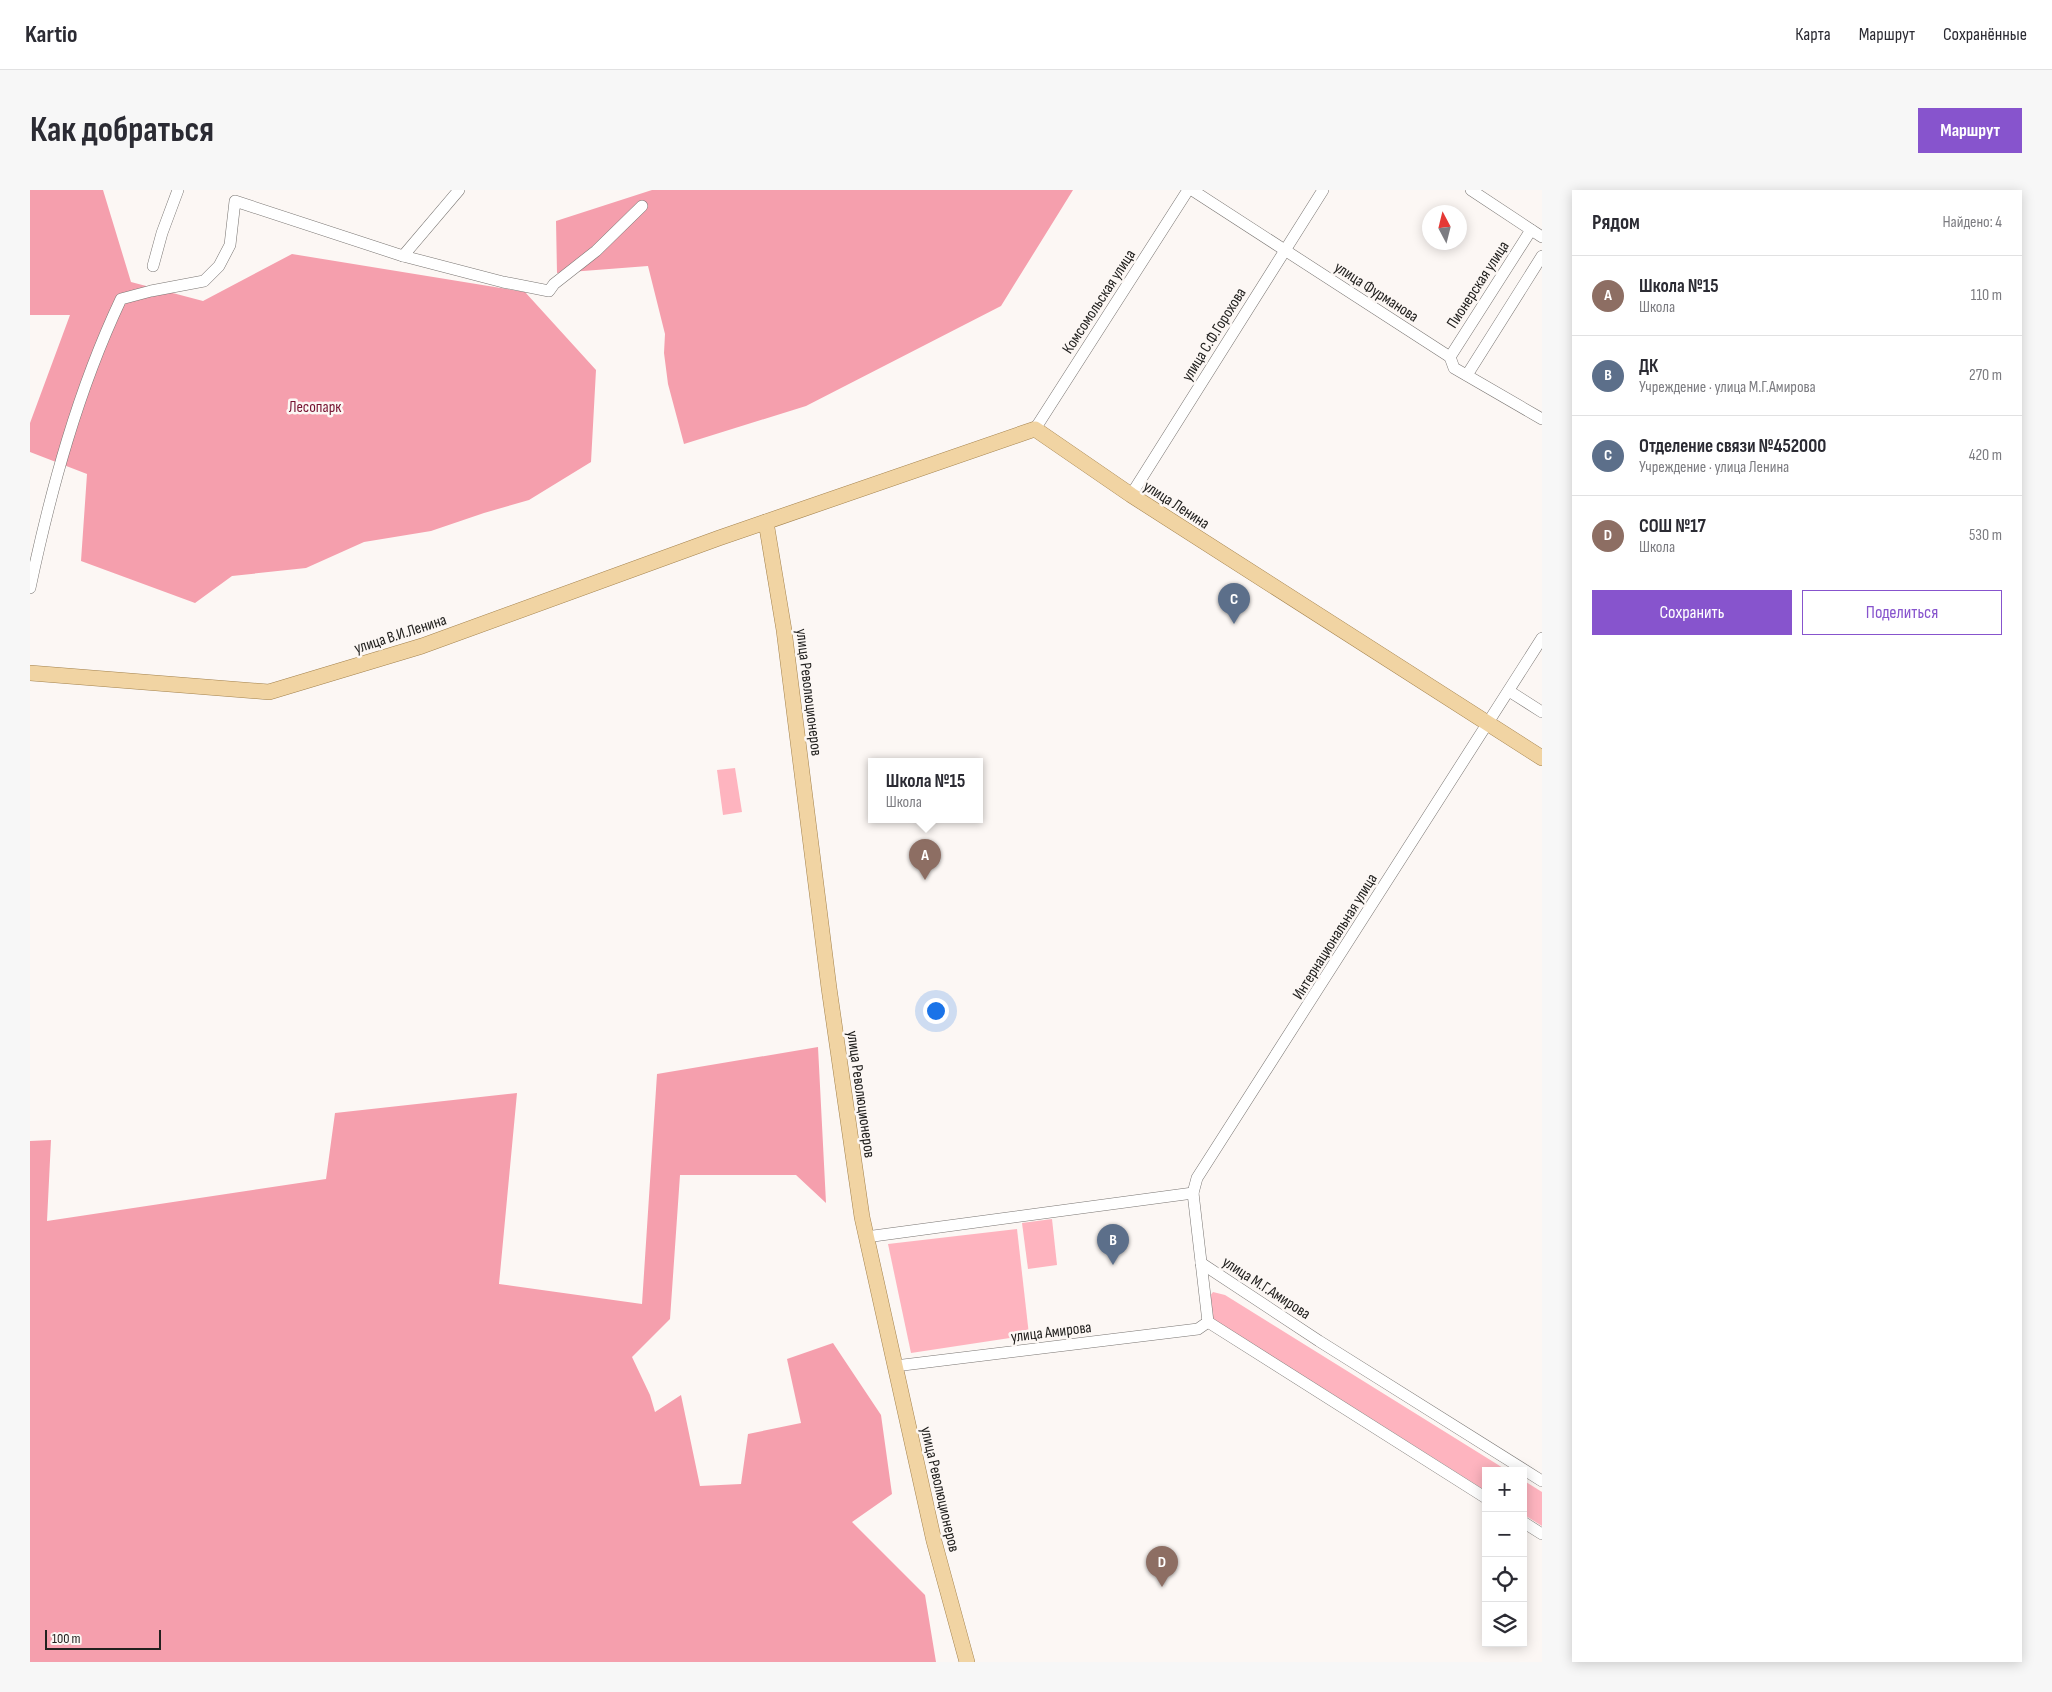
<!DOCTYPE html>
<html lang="ru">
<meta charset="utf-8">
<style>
:root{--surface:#fff;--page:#f7f7f7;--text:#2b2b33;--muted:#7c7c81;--line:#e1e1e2;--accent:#8754cd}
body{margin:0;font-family:"Sofia Sans Condensed",sans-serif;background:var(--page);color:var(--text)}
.controls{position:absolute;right:15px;bottom:15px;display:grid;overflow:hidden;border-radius:0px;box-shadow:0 2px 12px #0003}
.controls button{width:45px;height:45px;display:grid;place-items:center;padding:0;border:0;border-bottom:1px solid var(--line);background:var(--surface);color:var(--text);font:25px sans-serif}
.compass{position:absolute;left:1392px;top:15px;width:45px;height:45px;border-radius:50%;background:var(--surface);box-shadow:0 2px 12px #0003;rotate:353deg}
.scale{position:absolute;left:15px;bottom:12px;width:116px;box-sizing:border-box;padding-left:5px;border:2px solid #22211f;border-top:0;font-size:14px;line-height:18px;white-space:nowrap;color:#22211f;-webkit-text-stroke:4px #fcf7f4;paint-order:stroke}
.you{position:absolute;left:905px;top:820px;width:18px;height:18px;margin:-12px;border:4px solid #fff;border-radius:50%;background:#1a73e8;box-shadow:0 0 0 8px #1a73e833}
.badge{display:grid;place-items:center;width:32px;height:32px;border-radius:50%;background:var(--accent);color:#fff;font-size:16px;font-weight:700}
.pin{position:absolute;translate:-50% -41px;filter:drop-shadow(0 1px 2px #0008)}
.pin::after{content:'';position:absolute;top:26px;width:18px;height:15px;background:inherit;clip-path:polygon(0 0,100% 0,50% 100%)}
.popup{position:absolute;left:838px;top:568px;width:115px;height:65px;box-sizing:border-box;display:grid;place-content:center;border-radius:0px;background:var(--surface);filter:drop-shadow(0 1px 4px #0005);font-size:16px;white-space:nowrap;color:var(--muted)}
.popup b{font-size:19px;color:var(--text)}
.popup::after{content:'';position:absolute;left:50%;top:100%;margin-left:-10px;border:10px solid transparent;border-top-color:var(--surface)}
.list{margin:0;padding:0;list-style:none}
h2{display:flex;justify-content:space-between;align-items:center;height:65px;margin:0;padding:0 20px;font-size:21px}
h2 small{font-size:16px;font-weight:400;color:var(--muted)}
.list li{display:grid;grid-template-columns:32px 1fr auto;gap:15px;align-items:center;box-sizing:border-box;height:80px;padding:0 20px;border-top:1px solid var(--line)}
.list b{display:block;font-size:19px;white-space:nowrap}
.list p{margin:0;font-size:16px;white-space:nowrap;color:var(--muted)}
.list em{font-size:16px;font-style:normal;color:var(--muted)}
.actions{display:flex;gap:10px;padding:15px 20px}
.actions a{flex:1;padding:11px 0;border:1px solid var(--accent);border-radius:0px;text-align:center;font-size:18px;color:var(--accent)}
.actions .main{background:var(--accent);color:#fff}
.icon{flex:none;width:28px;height:28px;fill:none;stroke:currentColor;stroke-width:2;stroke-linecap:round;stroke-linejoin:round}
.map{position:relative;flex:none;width:1512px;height:1472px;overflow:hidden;border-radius:0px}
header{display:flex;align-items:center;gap:30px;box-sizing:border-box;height:70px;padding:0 25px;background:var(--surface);border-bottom:1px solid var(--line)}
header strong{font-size:24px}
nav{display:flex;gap:28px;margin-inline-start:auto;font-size:18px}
.intro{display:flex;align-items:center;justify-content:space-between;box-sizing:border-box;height:120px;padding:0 30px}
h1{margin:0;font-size:35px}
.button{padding:12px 22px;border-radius:0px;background:var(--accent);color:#fff;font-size:18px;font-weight:700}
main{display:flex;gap:30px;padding:0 30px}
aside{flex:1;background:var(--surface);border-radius:0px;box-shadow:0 2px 12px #0003}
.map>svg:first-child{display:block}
.green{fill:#feb4bf}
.forest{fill:#f59fad}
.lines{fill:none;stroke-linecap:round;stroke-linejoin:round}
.minor-casing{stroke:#797572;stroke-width:12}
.major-casing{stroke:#a3824d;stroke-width:16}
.minor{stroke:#fff;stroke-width:11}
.major{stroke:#f1d4a3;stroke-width:15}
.labels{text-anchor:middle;stroke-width:5;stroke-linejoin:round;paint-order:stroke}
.street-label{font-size:16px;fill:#22211f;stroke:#fcf7f4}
.park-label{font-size:16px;fill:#761231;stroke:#fcf7f4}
</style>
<header>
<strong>Kartio</strong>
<nav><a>Карта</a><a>Маршрут</a><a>Сохранённые</a></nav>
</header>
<div class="intro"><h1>Как добраться</h1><a class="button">Маршрут</a></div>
<main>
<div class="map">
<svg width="1512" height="1472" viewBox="0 0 1512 1472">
<rect width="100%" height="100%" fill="#fcf7f4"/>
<g class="green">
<polygon points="705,578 712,622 693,625 687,580"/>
<polygon points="1022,1029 1027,1075 998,1079 992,1033"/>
<polygon points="987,1039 999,1145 881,1163 858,1054"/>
<polygon points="1183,1102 1195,1105 1478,1281 1456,1281 1456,1301 1180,1127 1175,1112"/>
<polygon points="1493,1290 1512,1302 1512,1336 1493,1324"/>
</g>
<g class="forest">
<polygon points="0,0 73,0 101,92 173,111 262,64 495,102 566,180 561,272 499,310 454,323 401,341 334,352 276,378 202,386 165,413 51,371 57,284 0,262 0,233 40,125 0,125"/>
<polygon points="622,0 1043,0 971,116 776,216 654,254 638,194 634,163 635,144 618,76 527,83 526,31"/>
<polygon points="788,857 796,1013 766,985 650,985 640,1129 602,1167 620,1205 625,1222 651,1205 670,1296 711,1294 718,1244 771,1233 757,1169 803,1153 851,1225 862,1304 822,1332 895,1405 906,1472 0,1472 0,951 21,950 17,1031 296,989 305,923 487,903 469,1094 612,1114 627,884"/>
</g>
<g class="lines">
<defs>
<g id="minor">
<polyline points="1162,0 1420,167 1424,178 1512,229"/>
<polyline points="1441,0 1512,47"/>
<polyline points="373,66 429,0"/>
<polyline points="123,76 132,43 148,0"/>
<polyline points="1420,167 1501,40"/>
<polyline points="1437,185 1512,66"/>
<polyline points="1005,239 1158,0"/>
<polyline points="1101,305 1293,0"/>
<path d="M0,398c21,-99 48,-198 91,-289l30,-8 53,-10 15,-15 11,-21 5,-44 168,55 100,26 46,9 5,-7 42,-33 46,-45"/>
<polyline points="1479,501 1512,522"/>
<polyline points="836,1047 1163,1003"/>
<polyline points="1171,1073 1289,1151 1512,1291"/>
<polyline points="1178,1132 1163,1003 1167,988 1512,448"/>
<polyline points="1178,1132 1456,1308"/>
<polyline points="865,1176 1168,1139 1178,1132"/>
<polyline points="1493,1332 1512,1344"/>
</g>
<g id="major">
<polyline points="736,332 754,440 799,798 832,1027 904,1351 937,1472"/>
<polyline points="0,483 239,502 392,456 689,348 1005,239 1101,305 1512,568"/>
</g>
</defs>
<use href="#minor" class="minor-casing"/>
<use href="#major" class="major-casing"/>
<use href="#minor" class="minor"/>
<use href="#major" class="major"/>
</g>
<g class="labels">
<g class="street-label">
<text transform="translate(1447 94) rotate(-57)" y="6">Пионерская улица</text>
<text transform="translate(1347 101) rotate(33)" y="6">улица Фурманова</text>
<text transform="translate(1068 111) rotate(-57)" y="6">Комсомольская улица</text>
<text transform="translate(1183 144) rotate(-58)" y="6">улица С.Ф.Горохова</text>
<text transform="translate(1147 314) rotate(33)" y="6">улица Ленина</text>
<text transform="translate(370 443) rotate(-18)" y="6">улица В.И.Ленина</text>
<text transform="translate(780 502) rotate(83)" y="6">улица Революционеров</text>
<text transform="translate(1304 746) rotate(-58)" y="6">Интернациональная улица</text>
<text transform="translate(832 904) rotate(82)" y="6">улица Революционеров</text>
<text transform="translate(1237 1097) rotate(33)" y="6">улица М.Г.Амирова</text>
<text transform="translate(1021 1141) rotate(-7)" y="6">улица Амирова</text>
<text transform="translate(911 1299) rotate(77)" y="6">улица Революционеров</text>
</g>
<g class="park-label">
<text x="285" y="222">Лесопарк</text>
</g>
</g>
</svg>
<div class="controls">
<button>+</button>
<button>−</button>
<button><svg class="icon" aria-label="locate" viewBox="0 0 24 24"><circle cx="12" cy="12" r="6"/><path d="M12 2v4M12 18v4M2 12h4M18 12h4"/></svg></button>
<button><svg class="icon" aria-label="layers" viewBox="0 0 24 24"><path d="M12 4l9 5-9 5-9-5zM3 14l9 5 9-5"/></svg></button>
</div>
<svg class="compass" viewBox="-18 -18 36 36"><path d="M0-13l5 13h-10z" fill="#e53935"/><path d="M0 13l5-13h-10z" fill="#7c7c81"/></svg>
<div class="scale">100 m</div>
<div class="you"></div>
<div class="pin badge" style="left:895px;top:690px;background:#8d6e63">A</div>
<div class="popup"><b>Школа №15</b>Школа</div>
<div class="pin badge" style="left:1083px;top:1075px;background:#5c6f8a">B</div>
<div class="pin badge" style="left:1204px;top:434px;background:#5c6f8a">C</div>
<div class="pin badge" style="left:1132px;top:1397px;background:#8d6e63">D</div>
</div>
<aside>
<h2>Рядом<small>Найдено: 4</small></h2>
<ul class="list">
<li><span class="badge" style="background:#8d6e63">A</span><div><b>Школа №15</b><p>Школа</p></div><em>110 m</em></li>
<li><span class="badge" style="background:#5c6f8a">B</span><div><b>ДК</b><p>Учреждение · улица М.Г.Амирова</p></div><em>270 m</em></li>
<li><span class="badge" style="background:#5c6f8a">C</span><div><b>Отделение связи №452000</b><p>Учреждение · улица Ленина</p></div><em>420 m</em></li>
<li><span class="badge" style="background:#8d6e63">D</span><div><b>СОШ №17</b><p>Школа</p></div><em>530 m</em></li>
</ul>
<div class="actions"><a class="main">Сохранить</a><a>Поделиться</a></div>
</aside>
</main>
